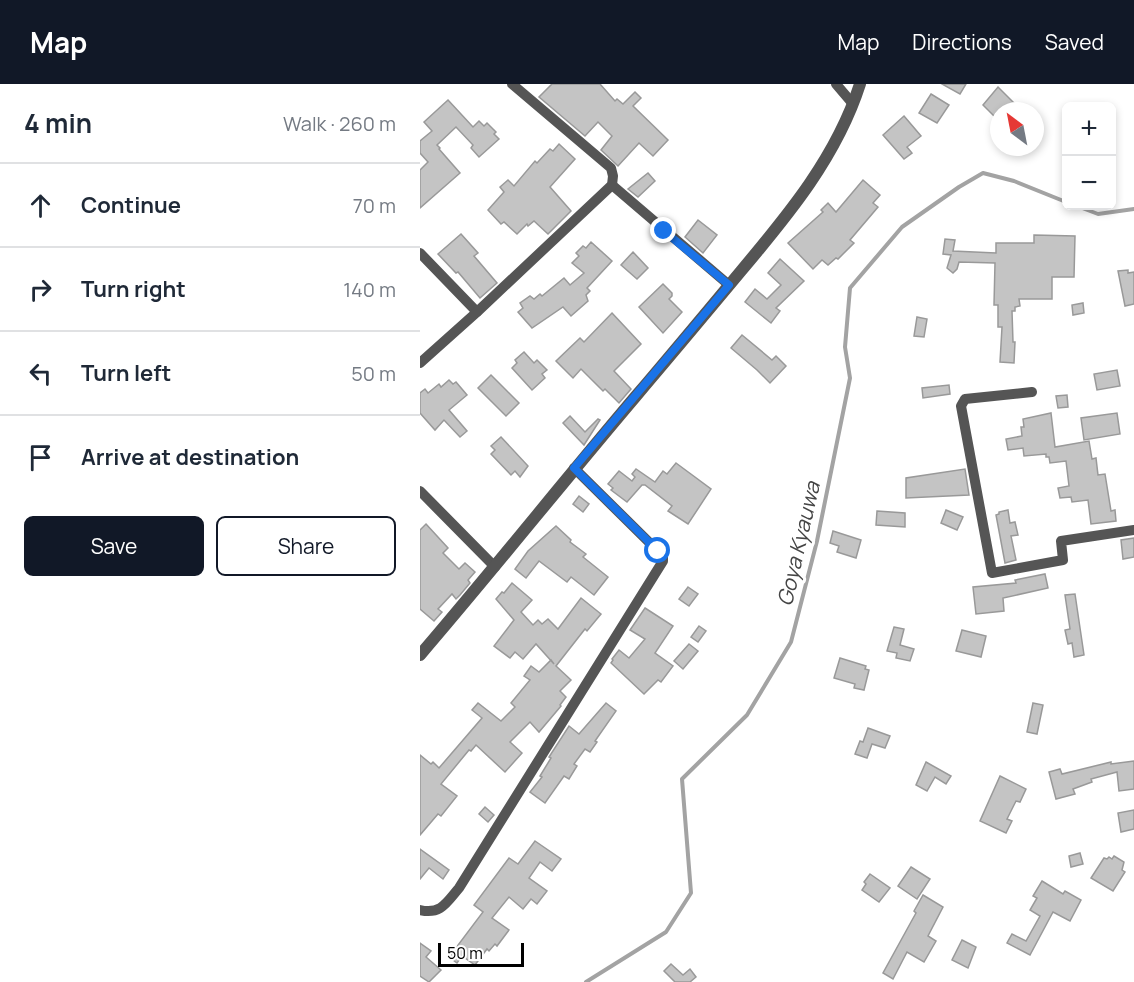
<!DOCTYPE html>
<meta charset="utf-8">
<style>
:root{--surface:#fff;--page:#f2f2f3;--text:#1f2937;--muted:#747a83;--line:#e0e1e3;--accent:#111827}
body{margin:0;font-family:Manrope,sans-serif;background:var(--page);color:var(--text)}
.controls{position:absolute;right:18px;top:18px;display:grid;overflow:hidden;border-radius:9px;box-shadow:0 3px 9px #0003}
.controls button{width:54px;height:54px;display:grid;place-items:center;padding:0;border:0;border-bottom:2px solid var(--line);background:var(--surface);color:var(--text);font:30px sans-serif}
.compass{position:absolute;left:570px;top:18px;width:54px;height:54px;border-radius:50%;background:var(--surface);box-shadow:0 3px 9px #0003;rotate:328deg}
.scale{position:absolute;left:18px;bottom:15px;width:86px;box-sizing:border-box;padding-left:6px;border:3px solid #000;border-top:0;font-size:16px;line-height:21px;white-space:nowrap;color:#000;-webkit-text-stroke:4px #fff;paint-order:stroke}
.stop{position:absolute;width:18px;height:18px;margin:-14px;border:4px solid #1a73e8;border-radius:50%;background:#fff}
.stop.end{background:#1a73e8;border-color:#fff;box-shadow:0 2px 6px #0008}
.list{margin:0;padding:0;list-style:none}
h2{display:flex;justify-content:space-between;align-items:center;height:78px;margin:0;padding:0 24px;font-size:26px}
h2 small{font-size:20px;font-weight:400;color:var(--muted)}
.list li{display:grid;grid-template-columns:39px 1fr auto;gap:18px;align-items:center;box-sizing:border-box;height:84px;padding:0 24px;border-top:2px solid var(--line)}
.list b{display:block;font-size:22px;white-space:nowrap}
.list em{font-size:20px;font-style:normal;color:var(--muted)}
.actions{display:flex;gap:12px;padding:18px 24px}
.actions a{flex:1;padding:14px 0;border:2px solid var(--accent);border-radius:9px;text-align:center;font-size:21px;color:var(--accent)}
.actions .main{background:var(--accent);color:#fff}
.icon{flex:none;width:33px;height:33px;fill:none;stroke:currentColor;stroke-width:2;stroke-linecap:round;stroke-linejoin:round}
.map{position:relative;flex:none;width:714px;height:898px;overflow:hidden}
header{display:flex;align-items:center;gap:36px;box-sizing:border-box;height:84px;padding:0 30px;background:var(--accent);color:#fff}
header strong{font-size:28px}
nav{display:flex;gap:33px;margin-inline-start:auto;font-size:21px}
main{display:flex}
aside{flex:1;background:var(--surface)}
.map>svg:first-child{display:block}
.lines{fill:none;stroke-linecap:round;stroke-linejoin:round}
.stream{stroke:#a3a3a3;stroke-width:4}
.building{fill:#c4c4c4;stroke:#999;stroke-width:1.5}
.minor{stroke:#555;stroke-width:10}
.tertiary{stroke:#555;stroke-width:12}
.route{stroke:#1a73e8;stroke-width:8}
.labels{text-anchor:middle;stroke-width:6;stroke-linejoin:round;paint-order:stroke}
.water-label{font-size:21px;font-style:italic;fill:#444;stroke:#fff}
</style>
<header>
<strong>Map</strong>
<nav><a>Map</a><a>Directions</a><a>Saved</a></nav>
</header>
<main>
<aside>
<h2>4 min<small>Walk · 260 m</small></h2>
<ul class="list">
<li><svg class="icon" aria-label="ahead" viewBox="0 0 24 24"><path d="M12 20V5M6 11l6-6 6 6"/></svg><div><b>Continue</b></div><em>70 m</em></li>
<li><svg class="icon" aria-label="right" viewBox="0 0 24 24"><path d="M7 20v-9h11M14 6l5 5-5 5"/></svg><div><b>Turn right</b></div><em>140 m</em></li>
<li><svg class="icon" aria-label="left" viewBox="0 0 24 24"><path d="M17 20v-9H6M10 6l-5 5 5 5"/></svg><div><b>Turn left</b></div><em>50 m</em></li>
<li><svg class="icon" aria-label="arrive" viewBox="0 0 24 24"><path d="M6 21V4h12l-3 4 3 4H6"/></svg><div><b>Arrive at destination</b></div></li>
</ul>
<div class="actions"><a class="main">Save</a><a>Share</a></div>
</aside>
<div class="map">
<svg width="714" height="898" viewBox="0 0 714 898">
<rect width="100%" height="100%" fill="#fff"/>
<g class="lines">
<g class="stream">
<polyline points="657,122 678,130 714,125"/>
<polyline points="166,898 246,848 271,809 262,695 327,631 371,558 397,457 430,294 425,263 430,204 482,143 539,103 563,89 594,97 646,118"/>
</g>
</g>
<g class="building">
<polygon points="132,0 180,0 195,17 197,15 203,20 215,8 221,14 213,22 248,56 233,72 219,59 198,82 181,66 192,52 178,38 165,52 119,13"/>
<polygon points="522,0 546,0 540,10"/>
<polygon points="578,3 602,27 579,27 579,37 563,21"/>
<polygon points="511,10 529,21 517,39 499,29"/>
<polygon points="28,16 53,43 59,37 64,42 67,39 76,48 74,50 79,55 59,73 51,64 53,61 36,43 17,61 20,64 19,65 40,89 0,124 0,86 8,78 0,69 0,57 12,47 4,38"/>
<polygon points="484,32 501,52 487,63 492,69 484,75 463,51"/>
<polygon points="139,60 155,75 130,103 151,127 128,150 114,137 108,142 107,140 97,150 84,138 81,140 68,126 84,108 80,103 88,96 94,102 115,77 117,79 130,65 133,67"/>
<polygon points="228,89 235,97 218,113 208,105"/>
<polygon points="443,96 460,111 453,119 458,123 430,156 434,159 418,175 416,174 408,181 402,176 393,185 368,159 403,128 401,126 408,119 416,128"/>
<polygon points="278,136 297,151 283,169 265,153"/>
<polygon points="41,150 58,169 54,172 77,199 60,214 38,188 36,189 18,170"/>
<polygon points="614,151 655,152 654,193 632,193 632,215 599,215 600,222 595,223 595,227 592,227 593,258 595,258 594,279 580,278 582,243 578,243 578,221 574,221 575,179 539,178 537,185 533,189 527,184 531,171 523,170 525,155 535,156 533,167 576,169 576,159 614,159"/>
<polygon points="171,158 192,177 167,204 170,207 166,211 168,217 151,232 143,223 112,244 98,228 103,224 100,219 110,212 114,215 120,210 122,212 144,194 150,201 164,189 152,179 159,172 156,169 163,162 166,164"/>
<polygon points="213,168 228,184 217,195 201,181"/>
<polygon points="360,175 384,197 356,224 360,227 351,239 325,218 335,205 347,215 361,201 348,189"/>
<polygon points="708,186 708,189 714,188 714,220 705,222 698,187"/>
<polygon points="243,200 252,209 252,212 249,215 262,228 243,249 219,223"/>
<polygon points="663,219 664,229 653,231 652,221"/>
<polygon points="192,229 221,260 194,287 211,305 199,319 185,305 183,307 161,285 153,294 136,277 160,254 164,258"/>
<polygon points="497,233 507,235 504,253 494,252"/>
<polygon points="322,251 352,276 356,272 366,282 350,299 337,286 311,264"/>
<polygon points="104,268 114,279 117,276 127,286 122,290 125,294 112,306 92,284 97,279 95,276"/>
<polygon points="697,286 700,302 677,306 674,290"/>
<polygon points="71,291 99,319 86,332 58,304"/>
<polygon points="29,296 33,300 36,298 47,311 29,326 47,347 40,353 24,336 15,346 0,329 0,309 5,305 8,309 19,300 21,303"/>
<polygon points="529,301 530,310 503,314 502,304"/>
<polygon points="647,311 648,323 638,324 636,312"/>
<polygon points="631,329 635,363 669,357 672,375 676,374 678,391 685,390 691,427 695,426 696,437 671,440 668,416 652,418 651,413 640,414 638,404 649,402 646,377 630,379 629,373 626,373 626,370 604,372 603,364 588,366 586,355 602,352 601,343 604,343 603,335"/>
<polygon points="697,329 700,350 664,356 661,334"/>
<polygon points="150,332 165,348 178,335 180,336 164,361 143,339"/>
<polygon points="81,353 108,382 100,393 95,387 91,391 71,370 75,366 71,362"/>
<polygon points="256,379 291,405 268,440 248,427 252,422 225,401 222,401 207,418 191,406 193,404 188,400 199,387 212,397 215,393 212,390 216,385 235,398 243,387 247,390"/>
<polygon points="545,385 549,411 486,414 486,394"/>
<polygon points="159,412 169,420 163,428 153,420"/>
<polygon points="526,426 543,433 537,446 521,439"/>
<polygon points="588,426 590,439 595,438 598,451 591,452 596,476 585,479 576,431 579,430 579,428"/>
<polygon points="457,427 485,429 485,443 456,441"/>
<polygon points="6,440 28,464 23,469 39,485 45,479 55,488 48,496 50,499 40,511 36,515 32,510 18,525 22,528 14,537 0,525 0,446"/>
<polygon points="136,442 151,456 150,458 166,470 163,473 188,493 174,511 151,493 147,498 119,477 106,494 95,485 108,467"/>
<polygon points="413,447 441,456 436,474 417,468 419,462 410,459"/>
<polygon points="714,454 714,473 703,475 701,456"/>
<polygon points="625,490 628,504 583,514 584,527 556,530 553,503 596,499 595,496"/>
<polygon points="92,499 112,516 101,528 113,541 118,536 122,540 128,535 138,545 161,514 181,530 167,547 165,545 136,582 151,596 140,607 146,613 140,621 141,622 119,648 110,638 90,658 102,669 85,688 56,661 51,667 49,666 21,700 37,712 21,732 18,730 0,751 0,671 11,680 13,678 19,684 62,634 52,626 58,619 81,637 95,623 91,619 110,596 104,592 111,582 119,588 131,576 134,580 116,560 103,575 95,568 90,574 74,562 94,536 76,515 82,508 84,509"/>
<polygon points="268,503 278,510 269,522 259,515"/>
<polygon points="655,510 664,571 654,573 652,559 648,560 645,546 650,545 645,511"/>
<polygon points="225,524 253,542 235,569 253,582 241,598 238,596 224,610 191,579 193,576 192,575 199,566 209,574 225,555 210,546"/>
<polygon points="279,542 286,547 278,558 271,553"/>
<polygon points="474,543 484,545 480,561 494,565 490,577 476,574 477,569 467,567"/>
<polygon points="542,546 566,552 561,573 536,567"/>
<polygon points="269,560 278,567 263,585 254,577"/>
<polygon points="420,574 446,582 445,585 449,586 444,606 434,604 435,600 414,594"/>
<polygon points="186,619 196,627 175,657 177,658 170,668 165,665 154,680 157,682 149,695 144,692 125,719 110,708 122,693 120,692 131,674 129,673 149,642 159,650"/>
<polygon points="613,619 623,621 617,650 607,648"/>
<polygon points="448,644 470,652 465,664 452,660 447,674 435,670 440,657 443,658"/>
<polygon points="714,677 714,705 699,707 697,688 671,695 672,698 653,705 655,710 636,715 629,688 640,685 642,690 691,678 691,680"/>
<polygon points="506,678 531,692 526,700 515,693 507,707 496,701"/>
<polygon points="580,692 606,705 600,718 596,717 587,735 592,737 586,749 560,737"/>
<polygon points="65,723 74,731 68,738 59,730"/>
<polygon points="714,726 714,745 701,748 698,729"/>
<polygon points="115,757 141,775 132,787 120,778 109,794 127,807 117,820 111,815 103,825 89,813 72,834 89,846 77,862 75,860 69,867 67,865 55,881 42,872 37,879 29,873 63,828 54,821 89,774 98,780"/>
<polygon points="0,765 29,786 23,795 9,784 0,795"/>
<polygon points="660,769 663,780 651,783 649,772"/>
<polygon points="694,772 704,778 702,786 705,788 693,807 671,794 684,774 687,775 689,773 692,775"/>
<polygon points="491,783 510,795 497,815 478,802"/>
<polygon points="450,790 470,804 459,818 442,806 446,800 444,798"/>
<polygon points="622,797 643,810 645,807 661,816 650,837 633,828 610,871 587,859 592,850 606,857 620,832 610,826 617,814 613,812"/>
<polygon points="503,811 523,823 508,852 516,857 504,878 487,868 473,895 463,889 491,838 496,829 494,827"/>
<polygon points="542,856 556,863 548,884 532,876"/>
<polygon points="0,859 11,867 6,873 21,886 9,898 0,892"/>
<polygon points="251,880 263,891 270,885 276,893 270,898 255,898 244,887"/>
</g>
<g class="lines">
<g class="minor">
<polyline points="416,0 433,20"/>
<polyline points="192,101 309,201"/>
<polyline points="0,169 57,228"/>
<polyline points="0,279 57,228 192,101 193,92 191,84 92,0"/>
<polyline points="612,308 545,315 541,322 572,489 643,476 641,457 714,446"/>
<polyline points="0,407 75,483"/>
<path d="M0,826c21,5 27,-8 39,-22l204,-327v-5l-89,-88"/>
</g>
<path class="tertiary" d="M0,571c73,-85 143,-173 216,-259 35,-41 70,-83 105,-125 48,-57 96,-115 119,-187"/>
</g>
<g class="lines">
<polyline class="route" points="238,467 154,384 309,201 244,147"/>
</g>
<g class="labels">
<g class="water-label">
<text transform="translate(379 460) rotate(-77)" y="7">Goya Kyauwa</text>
</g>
</g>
</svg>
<div class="controls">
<button>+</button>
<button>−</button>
</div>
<svg class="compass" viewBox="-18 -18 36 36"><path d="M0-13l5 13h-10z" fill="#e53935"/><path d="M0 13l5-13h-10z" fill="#747a83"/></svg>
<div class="scale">50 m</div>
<div class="stop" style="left:238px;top:467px"></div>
<div class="stop end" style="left:244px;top:147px"></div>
</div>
</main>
